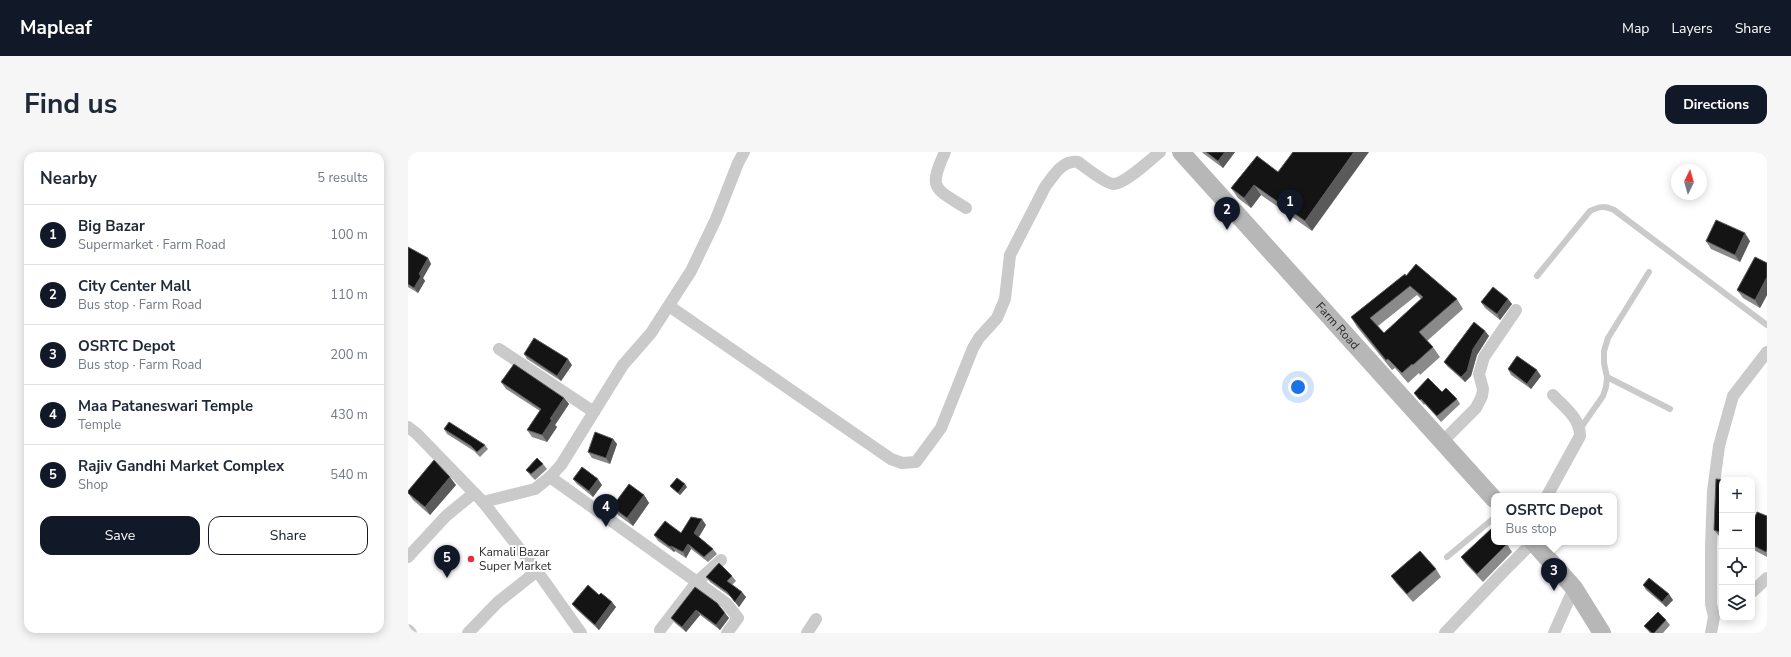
<!DOCTYPE html>
<meta charset="utf-8">
<style>
:root{--surface:#fff;--page:#f6f6f7;--text:#1f2937;--muted:#747a83;--line:#e0e1e3;--accent:#111827}
body{margin:0;font-family:"Nunito Sans",sans-serif;background:var(--page);color:var(--text)}
.controls{position:absolute;right:12px;bottom:12px;display:grid;overflow:hidden;border-radius:8px;box-shadow:0 2px 10px #0003}
.controls button{width:36px;height:36px;display:grid;place-items:center;padding:0;border:0;border-bottom:1px solid var(--line);background:var(--surface);color:var(--text);font:20px sans-serif}
.compass{position:absolute;left:1263px;top:12px;width:36px;height:36px;border-radius:50%;background:var(--surface);box-shadow:0 2px 10px #0003;rotate:5deg}
.you{position:absolute;left:890px;top:235px;width:14px;height:14px;margin:-10px;border:3px solid #fff;border-radius:50%;background:#1a73e8;box-shadow:0 0 0 6px #1a73e833}
.badge{display:grid;place-items:center;width:26px;height:26px;border-radius:50%;background:var(--accent);color:#fff;font-size:13px;font-weight:700}
.pin{position:absolute;translate:-50% -33px;filter:drop-shadow(0 1px 2px #0008)}
.pin::after{content:'';position:absolute;top:21px;width:14px;height:12px;background:inherit;clip-path:polygon(0 0,100% 0,50% 100%)}
.popup{position:absolute;left:1083px;top:341px;width:126px;height:52px;box-sizing:border-box;display:grid;place-content:center;border-radius:8px;background:var(--surface);filter:drop-shadow(0 1px 3px #0005);font-size:13px;white-space:nowrap;color:var(--muted)}
.popup b{font-size:15px;color:var(--text)}
.popup::after{content:'';position:absolute;left:50%;top:100%;margin-left:-8px;border:8px solid transparent;border-top-color:var(--surface)}
.list{margin:0;padding:0;list-style:none}
h2{display:flex;justify-content:space-between;align-items:center;height:52px;margin:0;padding:0 16px;font-size:17px}
h2 small{font-size:13px;font-weight:400;color:var(--muted)}
.list li{display:grid;grid-template-columns:26px 1fr auto;gap:12px;align-items:center;box-sizing:border-box;height:60px;padding:0 16px;border-top:1px solid var(--line)}
.list b{display:block;font-size:15px;white-space:nowrap}
.list p{margin:0;font-size:13px;white-space:nowrap;color:var(--muted)}
.list em{font-size:13px;font-style:normal;color:var(--muted)}
.actions{display:flex;gap:8px;padding:12px 16px}
.actions a{flex:1;padding:9px 0;border:1px solid var(--accent);border-radius:12px;text-align:center;font-size:14px;color:var(--accent)}
.actions .main{background:var(--accent);color:#fff}
.icon{flex:none;width:22px;height:22px;fill:none;stroke:currentColor;stroke-width:2;stroke-linecap:round;stroke-linejoin:round}
.map{position:relative;flex:none;width:1359px;height:481px;overflow:hidden;border-radius:12px}
header{display:flex;align-items:center;gap:24px;box-sizing:border-box;height:56px;padding:0 20px;background:var(--accent);color:#fff}
header strong{font-size:19px}
nav{display:flex;gap:22px;margin-inline-start:auto;font-size:14px}
.intro{display:flex;align-items:center;justify-content:space-between;box-sizing:border-box;height:96px;padding:0 24px}
h1{margin:0;font-size:28px}
.button{padding:10px 18px;border-radius:12px;background:var(--accent);color:#fff;font-size:14px;font-weight:700}
main{display:flex;gap:24px;padding:0 24px}
aside{flex:1;background:var(--surface);border-radius:12px;box-shadow:0 2px 10px #0003}
.map>svg:first-child{display:block}
.lines{fill:none;stroke-linecap:round;stroke-linejoin:round}
.service{stroke:#cacaca;stroke-width:6}
.minor{stroke:#cacaca;stroke-width:12}
.secondary{stroke:#b7b7b7;stroke-width:18}
.wall{fill:#8a8a8a;fill-rule:evenodd}
.shaded-wall{fill:#5a5a5a}
.building{fill:#141414;stroke:#5a5a5a;fill-rule:evenodd}
.poi-dot{fill:#e52d3c;stroke:#fff;stroke-width:1.5}
.labels{text-anchor:middle;stroke-width:4;stroke-linejoin:round;paint-order:stroke}
.street-label{font-size:12px;fill:#2d2d2d;stroke:#fff}
.poi-label{font-size:12px;fill:#2d2d2d;stroke:#fff;text-anchor:start}
</style>
<header>
<strong>Mapleaf</strong>
<nav><a>Map</a><a>Layers</a><a>Share</a></nav>
</header>
<div class="intro"><h1>Find us</h1><a class="button">Directions</a></div>
<main>
<aside>
<h2>Nearby<small>5 results</small></h2>
<ul class="list">
<li><span class="badge">1</span><div><b>Big Bazar</b><p>Supermarket · Farm Road</p></div><em>100 m</em></li>
<li><span class="badge">2</span><div><b>City Center Mall</b><p>Bus stop · Farm Road</p></div><em>110 m</em></li>
<li><span class="badge">3</span><div><b>OSRTC Depot</b><p>Bus stop · Farm Road</p></div><em>200 m</em></li>
<li><span class="badge">4</span><div><b>Maa Pataneswari Temple</b><p>Temple</p></div><em>430 m</em></li>
<li><span class="badge">5</span><div><b>Rajiv Gandhi Market Complex</b><p>Shop</p></div><em>540 m</em></li>
</ul>
<div class="actions"><a class="main">Save</a><a>Share</a></div>
</aside>
<div class="map">
<svg width="1359" height="481" viewBox="0 0 1359 481">
<rect width="100%" height="100%" fill="#fff"/>
<g class="lines">
<g class="service">
<path d="M1129,124l53,-65c10,-5 15,-5 24,-1l153,115"/>
<polyline points="1199,225 1262,257"/>
<polyline points="1172,277 1195,244 1198,235 1199,225 1196,211 1196,199 1200,186 1241,120"/>
<polyline points="1039,405 1086,366"/>
</g>
<g class="minor">
<path d="M537,0c-17,37 -11,36 21,56"/>
<path d="M261,154l222,153 11,4 14,-1 25,-34 32,-80 6,-10 18,-20 8,-19 5,-44 35,-68c8,-11 18,-28 33,-25 7,5 28,22 36,22 12,-1 36,-24 46,-32"/>
<polyline points="91,197 186,260"/>
<polyline points="0,275 8,281 75,350 129,419 173,481"/>
<polyline points="1034,290 1068,256 1074,244 1075,237 1071,222 1076,205 1108,158"/>
<polyline points="142,325 289,430 252,478"/>
<path d="M1139,344l33,-60c0,-18 -15,-28 -27,-41"/>
<polyline points="75,350 127,337 142,325 153,313 215,213 243,181 283,119 308,67 330,11 336,0"/>
<polyline points="0,405 38,364 66,341"/>
<polyline points="313,408 289,430 318,451 330,466 319,481"/>
<polyline points="1344,440 1359,426"/>
<polyline points="0,478 3,481"/>
<polyline points="60,481 90,450 129,419"/>
<polyline points="399,481 408,467"/>
<polyline points="1037,481 1095,420 1125,390"/>
<polyline points="1146,481 1166,436"/>
<polyline points="1303,481 1306,465 1303,452 1303,394 1305,339 1311,294 1325,244 1359,200"/>
</g>
<g class="secondary">
<path id="s1" d="M773,0l313,347"/>
<polyline points="1125,390 1166,436 1194,481"/>
</g>
</g>
<g class="wall">
<polygon points="794,0 827,0 815,16 796,2"/>
<polygon points="870,20 904,79 853,43 843,56 830,46 823,36"/>
<polygon points="1298,89 1342,89 1332,110 1303,97"/>
<polygon points="0,95 20,106 23,112 15,126 17,129 10,141 0,135"/>
<polygon points="1359,111 1359,143 1352,156 1335,146 1329,138"/>
<path d="M998,124l51,23 6,10 -36,32 6,6 7,10 -20,18 -1,-2 -11,10 -13,-15 -3,2 -35,-43 -6,-10zM1009,143l4,4 -37,34 -6,-7z"/>
<polygon points="1100,147 1104,152 1092,168 1077,156 1073,150"/>
<polygon points="1077,179 1081,184 1069,203 1063,224 1057,230 1040,215 1036,210"/>
<polygon points="116,202 164,213 153,229 119,207"/>
<polygon points="1100,217 1133,224 1123,237 1103,223"/>
<polygon points="93,230 156,246 161,252 147,273 149,275 139,290 124,285 119,278 132,259 98,237"/>
<polygon points="1034,240 1049,247 1052,252 1033,270 1017,252 1016,253 1006,241"/>
<polygon points="36,277 77,293 80,297 72,305 66,299 39,282"/>
<polygon points="205,287 209,292 202,312 184,306 180,300"/>
<polygon points="135,312 139,317 127,328 122,323 118,318"/>
<polygon points="165,327 194,333 185,345 169,332"/>
<polygon points="1314,328 1314,386 1311,384 1306,378"/>
<polygon points="48,333 22,363 5,348 0,341 0,339"/>
<polygon points="262,334 279,335 272,343 264,336"/>
<polygon points="236,343 241,351 225,374 210,363 204,355"/>
<polygon points="1359,364 1359,405 1344,397 1344,372"/>
<polygon points="298,373 291,385 305,397 309,402 300,410 283,397 278,406 267,399 266,400 250,389 246,383 273,381"/>
<polygon points="1099,392 1104,400 1075,430 1058,412 1053,405"/>
<polygon points="1028,417 1033,425 1005,450 988,431 983,424"/>
<polygon points="324,424 328,429 324,433 338,445 331,455 323,445 302,430 298,425"/>
<polygon points="1235,433 1265,448 1258,455 1238,438"/>
<polygon points="287,435 321,466 312,478 292,463 278,480 267,471 263,466"/>
<polygon points="191,443 208,455 191,478 168,457 164,452"/>
<polygon points="1258,468 1262,473 1255,481 1242,481 1236,474"/>
</g>
<g class="shaded-wall">
<polygon points="817,0 827,0 815,16 810,9"/>
<polygon points="946,0 961,0 904,79 897,69"/>
<polygon points="846,33 853,43 843,56 836,46"/>
<polygon points="1337,81 1342,89 1332,110 1327,103"/>
<polygon points="20,106 23,112 15,126 17,129 10,141 6,136 11,122"/>
<polygon points="1359,125 1359,143 1352,156 1347,148"/>
<polygon points="1100,147 1104,152 1092,168 1089,162"/>
<polygon points="1077,179 1081,184 1069,203 1063,224 1057,230 1053,225 1065,197"/>
<polygon points="160,207 164,213 153,229 149,224"/>
<polygon points="1129,218 1133,224 1123,237 1119,232"/>
<polygon points="156,246 161,252 147,273 149,275 139,290 134,283 142,267"/>
<polygon points="205,287 209,292 202,312 198,306"/>
<polygon points="42,325 48,333 22,363 17,355"/>
<polygon points="190,327 194,333 185,345 181,339"/>
<polygon points="277,332 279,335 272,343 270,341"/>
<polygon points="236,343 241,351 225,374 219,366"/>
<polygon points="294,367 298,373 290,386 286,381"/>
<polygon points="280,392 283,397 278,406 275,400"/>
<polygon points="263,394 267,399 266,400 262,395"/>
<polygon points="334,440 338,445 331,455 327,450"/>
<polygon points="1261,442 1265,448 1258,455 1254,450"/>
<polygon points="204,450 208,455 191,478 187,473"/>
<polygon points="288,458 292,463 278,480 274,475"/>
<polygon points="317,461 321,466 312,478 308,473"/>
</g>
<g class="building">
<polygon points="798,0 817,0 810,9"/>
<polygon points="885,0 946,0 897,69 846,33 836,46 823,36 849,4 870,20"/>
<polygon points="1308,68 1337,81 1327,103 1298,89"/>
<polygon points="0,95 20,106 11,122 13,124 6,136 0,132"/>
<polygon points="1347,105 1359,111 1359,125 1347,148 1329,138"/>
<path d="M1008,112l41,35 -38,33 14,15 -20,18 -1,-1 -10,9 -14,-14 -2,1 -35,-43 54,-43 1,2zM1002,134l13,11 -39,36 -14,-15z"/>
<polygon points="1085,135 1100,147 1089,162 1073,150"/>
<polygon points="1066,170 1077,179 1065,197 1059,219 1053,225 1036,210"/>
<polygon points="126,186 160,207 149,224 116,202"/>
<polygon points="1109,204 1129,218 1119,232 1100,217"/>
<polygon points="106,212 156,246 142,267 144,268 134,283 119,278 133,257 93,230"/>
<polygon points="1020,226 1034,240 1038,236 1049,247 1029,264 1013,247 1012,248 1006,241"/>
<polygon points="41,270 77,293 69,300 63,294 36,277"/>
<polygon points="187,280 205,287 198,306 180,300"/>
<polygon points="129,306 135,312 123,322 118,318"/>
<polygon points="26,308 42,325 17,355 0,341 0,339"/>
<polygon points="174,315 190,327 181,339 165,327"/>
<polygon points="269,326 277,332 270,341 262,334"/>
<polygon points="1308,327 1319,328 1314,328 1314,381 1306,378"/>
<polygon points="221,332 236,343 219,366 204,355"/>
<polygon points="1349,360 1359,364 1359,397 1358,400 1344,393 1344,372"/>
<polygon points="283,365 294,367 286,381 305,397 296,405 280,392 275,400 263,394 262,395 246,383 257,369 273,381"/>
<polygon points="1084,376 1086,378 1086,390 1097,390 1099,392 1069,422 1053,405"/>
<polygon points="1012,399 1028,417 999,442 983,424"/>
<polygon points="311,411 324,424 319,429 334,440 327,450 319,440 298,425"/>
<polygon points="1241,426 1261,442 1254,450 1235,433"/>
<polygon points="180,433 191,443 193,441 204,450 187,473 164,452"/>
<polygon points="287,435 309,451 317,461 308,473 288,458 274,475 263,466"/>
<polygon points="1250,460 1258,468 1246,481 1244,481 1236,474"/>
</g>
<circle class="poi-dot" cx="63" cy="407" r="4"/>
<g class="labels">
<g class="street-label">
<text dy="4" stroke="none"><textPath href="#s1" startOffset="234">Farm Road</textPath></text>
</g>
<g class="poi-label">
<text x="71" y="404">Kamali Bazar<tspan x="71" dy="14">Super Market</tspan></text>
</g>
</g>
</svg>
<div class="controls">
<button>+</button>
<button>−</button>
<button><svg class="icon" aria-label="locate" viewBox="0 0 24 24"><circle cx="12" cy="12" r="6"/><path d="M12 2v4M12 18v4M2 12h4M18 12h4"/></svg></button>
<button><svg class="icon" aria-label="layers" viewBox="0 0 24 24"><path d="M12 4l9 5-9 5-9-5zM3 14l9 5 9-5"/></svg></button>
</div>
<svg class="compass" viewBox="-18 -18 36 36"><path d="M0-13l5 13h-10z" fill="#e53935"/><path d="M0 13l5-13h-10z" fill="#747a83"/></svg>
<div class="you"></div>
<div class="pin badge" style="left:882px;top:70px">1</div>
<div class="pin badge" style="left:819px;top:78px">2</div>
<div class="pin badge" style="left:1146px;top:439px">3</div>
<div class="popup"><b>OSRTC Depot</b>Bus stop</div>
<div class="pin badge" style="left:198px;top:375px">4</div>
<div class="pin badge" style="left:39px;top:426px">5</div>
</div>
</main>
